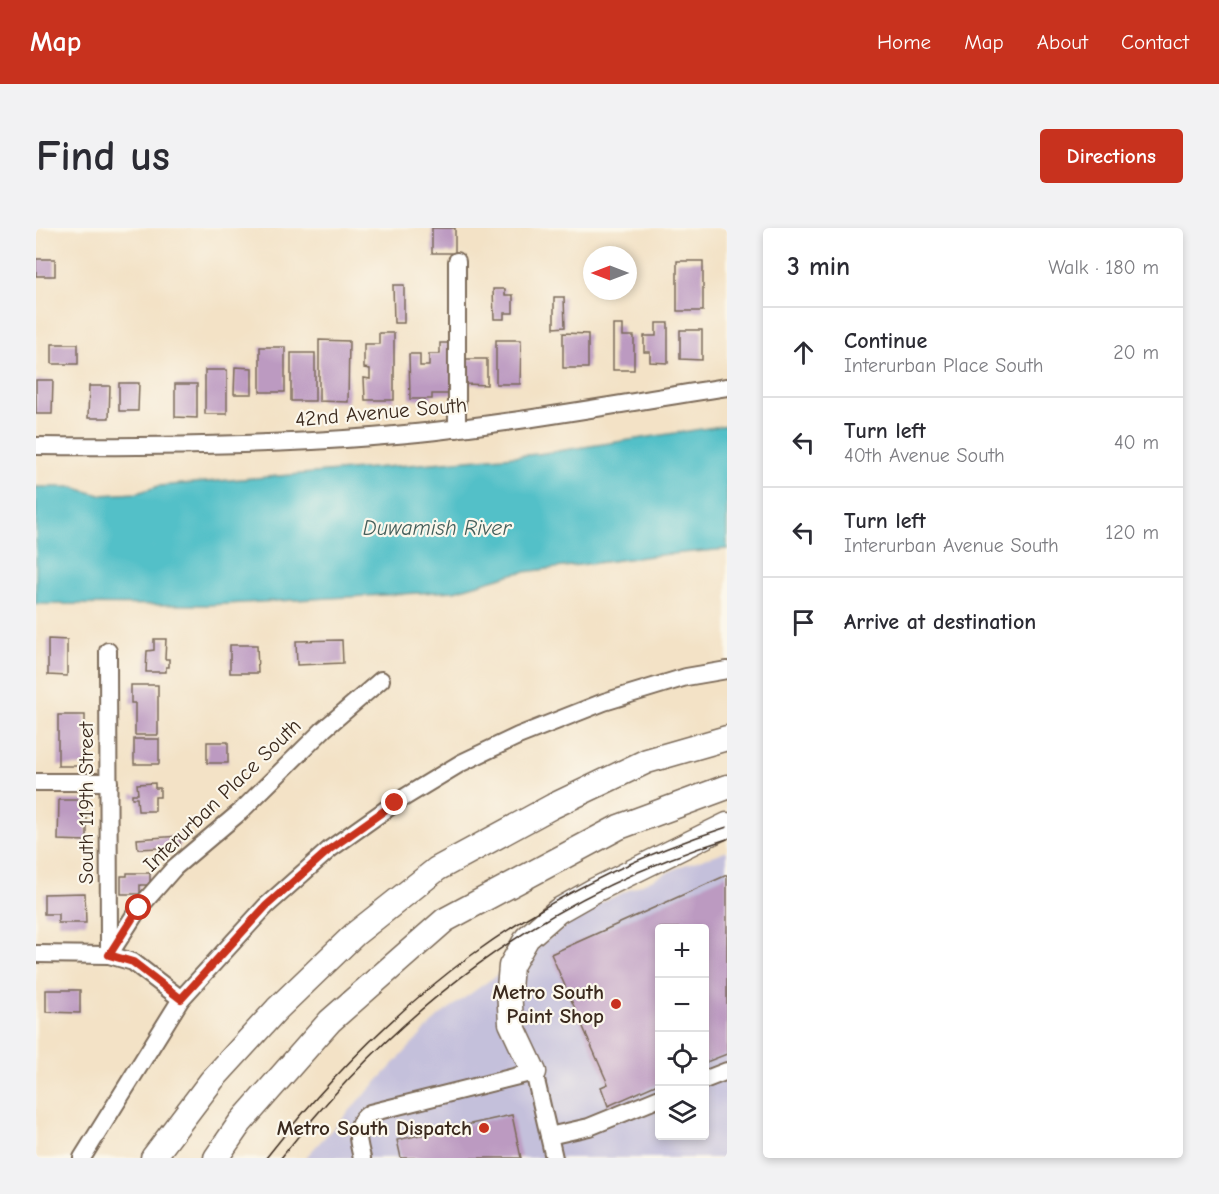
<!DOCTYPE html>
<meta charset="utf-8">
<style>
:root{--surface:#fff;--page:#f2f2f3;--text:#2b2b33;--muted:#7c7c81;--line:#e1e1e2;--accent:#c8321e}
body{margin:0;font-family:"Comic Neue",sans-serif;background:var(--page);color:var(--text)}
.controls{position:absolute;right:18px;bottom:18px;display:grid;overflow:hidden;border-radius:6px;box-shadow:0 3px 9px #0003}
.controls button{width:54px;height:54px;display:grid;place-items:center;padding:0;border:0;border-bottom:2px solid var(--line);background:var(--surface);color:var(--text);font:30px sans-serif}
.compass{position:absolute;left:547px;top:18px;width:54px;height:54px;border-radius:50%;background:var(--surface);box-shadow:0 3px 9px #0003;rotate:270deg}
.stop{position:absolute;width:18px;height:18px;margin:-14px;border:4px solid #c8321e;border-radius:50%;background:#fff}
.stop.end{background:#c8321e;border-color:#fff;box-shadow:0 2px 6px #0008}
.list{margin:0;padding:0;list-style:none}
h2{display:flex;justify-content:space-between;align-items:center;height:78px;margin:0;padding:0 24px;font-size:26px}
h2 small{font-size:20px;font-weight:400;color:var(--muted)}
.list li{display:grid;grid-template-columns:39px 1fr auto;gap:18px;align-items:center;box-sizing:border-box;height:90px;padding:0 24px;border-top:2px solid var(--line)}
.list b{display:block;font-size:22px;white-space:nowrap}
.list p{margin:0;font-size:20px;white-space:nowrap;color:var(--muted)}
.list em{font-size:20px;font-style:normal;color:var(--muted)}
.icon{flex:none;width:33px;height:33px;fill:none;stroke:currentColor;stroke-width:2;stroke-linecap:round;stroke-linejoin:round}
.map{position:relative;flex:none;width:691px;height:930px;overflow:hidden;border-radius:6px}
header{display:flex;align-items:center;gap:36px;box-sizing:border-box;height:84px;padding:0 30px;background:var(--accent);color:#fff}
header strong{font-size:28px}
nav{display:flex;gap:33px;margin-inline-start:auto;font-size:21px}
.intro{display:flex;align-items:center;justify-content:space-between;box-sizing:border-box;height:144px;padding:0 36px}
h1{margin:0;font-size:42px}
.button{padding:15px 27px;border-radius:6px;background:var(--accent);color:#fff;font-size:21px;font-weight:700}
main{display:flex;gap:36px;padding:0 36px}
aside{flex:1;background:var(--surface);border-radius:6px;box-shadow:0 3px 9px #0003}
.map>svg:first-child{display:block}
.industrial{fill:#c4c0db;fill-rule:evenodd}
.water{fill:#52c0c8;stroke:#467573;stroke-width:1.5}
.building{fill:#bc9ac1}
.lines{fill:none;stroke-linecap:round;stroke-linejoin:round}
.minor-casing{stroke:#7b6a59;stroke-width:20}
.highway-casing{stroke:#7b6a59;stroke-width:27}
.minor{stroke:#fff;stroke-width:16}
.highway{stroke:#fff;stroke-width:24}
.tram{stroke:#3b2a1e;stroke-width:1.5}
.route{stroke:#c8321e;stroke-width:8}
.poi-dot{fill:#c8321e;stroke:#fbf7ec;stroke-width:2}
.labels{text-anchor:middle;stroke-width:4.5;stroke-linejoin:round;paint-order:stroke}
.street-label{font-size:21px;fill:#3b2a1e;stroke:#fbf7ec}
.poi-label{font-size:21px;font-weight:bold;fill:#3b2a1e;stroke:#fbf7ec;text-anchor:end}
.water-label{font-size:22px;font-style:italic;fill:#435e5a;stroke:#fbf7ec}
</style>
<header>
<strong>Map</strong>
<nav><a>Home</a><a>Map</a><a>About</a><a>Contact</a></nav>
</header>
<div class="intro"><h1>Find us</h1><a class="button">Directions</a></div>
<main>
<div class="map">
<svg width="691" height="930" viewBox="0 0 691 930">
<rect width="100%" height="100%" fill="#fbf7ec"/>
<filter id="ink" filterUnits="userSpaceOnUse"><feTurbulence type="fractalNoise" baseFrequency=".0167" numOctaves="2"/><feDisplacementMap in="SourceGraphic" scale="12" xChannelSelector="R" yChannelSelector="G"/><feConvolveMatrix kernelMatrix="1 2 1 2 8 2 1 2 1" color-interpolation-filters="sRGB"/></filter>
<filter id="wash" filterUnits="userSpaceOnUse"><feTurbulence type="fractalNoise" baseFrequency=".008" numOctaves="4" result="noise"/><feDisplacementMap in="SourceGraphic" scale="24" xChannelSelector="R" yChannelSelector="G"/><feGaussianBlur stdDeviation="1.35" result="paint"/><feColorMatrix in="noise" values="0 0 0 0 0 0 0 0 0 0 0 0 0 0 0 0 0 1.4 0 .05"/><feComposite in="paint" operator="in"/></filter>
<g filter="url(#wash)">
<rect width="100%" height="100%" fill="#f3e2c6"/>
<path class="industrial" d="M691,623v307h-422l134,-142 157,-111 88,-40zM624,700h44v208h-44z"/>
<polygon class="water" points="691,197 691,321 623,327 480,345 418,363 172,377 0,376 0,259 36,259 64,267 101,265 123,258 502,226"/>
<g id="blocks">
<g class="building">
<rect x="396" y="0" width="23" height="25"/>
<rect x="0" y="31" width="19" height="17"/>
<rect x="641" y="33" width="26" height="50"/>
<polygon points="357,57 368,57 368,95 358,95"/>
<polygon points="457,61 469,61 469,67 477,67 477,85 468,85 468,91 458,91"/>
<polygon points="518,69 528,69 529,99 518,100"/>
<polygon points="620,95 632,95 632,135 614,134 614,124 608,124 608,108 620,108"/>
<polygon points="577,97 587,97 587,108 598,108 598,142 577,142"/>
<polygon points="644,102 666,102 666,132 644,131"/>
<polygon points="343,105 358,105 358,172 329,172 328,150 334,151 334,141 328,140 328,116 343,116"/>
<polygon points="527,105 552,106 552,140 527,140"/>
<polygon points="283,112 313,113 312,174 283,173"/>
<polygon points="460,112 485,112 484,156 460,156"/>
<polygon points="404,115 417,115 418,166 396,166 396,171 374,171 373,126 384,126 384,138 393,138 393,126 404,126"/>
<rect x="16" y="116" width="26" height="20"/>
<rect x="224" y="119" width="25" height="45"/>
<rect x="255" y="125" width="24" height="48"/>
<polygon points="430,131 451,131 451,157 430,156"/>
<polygon points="199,139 216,140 216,166 198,166"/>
<rect x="169" y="142" width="22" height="44"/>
<polygon points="0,152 17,152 16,186 0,186"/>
<polygon points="83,155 103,155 102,183 83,183"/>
<polygon points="139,156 161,156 161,190 139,189"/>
<polygon points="53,158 74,158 73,190 52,190"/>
<polygon points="12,411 31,412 31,448 12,447"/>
<polygon points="118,411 130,411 129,431 133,431 133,439 130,439 130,444 110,444 111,423 118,422"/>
<polygon points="306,412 307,435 261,437 260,413"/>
<polygon points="194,417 221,417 222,445 194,445"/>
<polygon points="95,457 122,457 122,507 99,507 99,475 95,475"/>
<rect x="22" y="487" width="27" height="51"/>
<rect x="98" y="511" width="25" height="25"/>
<rect x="171" y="514" width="21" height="21"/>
<polygon points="119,555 119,560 124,560 124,569 119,569 119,583 102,583 101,570 96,570 96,566 102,566 101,556"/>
<polygon points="23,572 51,572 51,613 22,612"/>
<polygon points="144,608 144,619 102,621 101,611"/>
<polygon points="91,645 114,645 114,657 104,657 104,666 85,666 85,648 91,648"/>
<polygon points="691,647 691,826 668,835 668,700 624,700 624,855 572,878 565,859 572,856 515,726"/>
<polygon points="49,665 50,695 22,695 22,686 8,686 8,666"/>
<polygon points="10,762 44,762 44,785 10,784"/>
<polygon points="476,887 485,930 365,930 361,912"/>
</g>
</g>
</g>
<g filter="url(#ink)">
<use href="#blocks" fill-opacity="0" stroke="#7b6a59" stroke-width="1.5"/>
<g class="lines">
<defs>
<g id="minor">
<polyline points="421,33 421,201"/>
<path d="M0,218c112,1 224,0 336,-9 119,-9 237,-32 355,-50"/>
<polyline points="72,423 73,725"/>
<polyline points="0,554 73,554"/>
<polyline points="0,726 73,727 97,734 145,771"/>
<polyline points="73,727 103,680 139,639 204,584 288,501 345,452"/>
<polyline points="668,852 691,843"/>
<polyline points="46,930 145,771 230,678 294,621 359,575 425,535 482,508 568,474 650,449 691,442"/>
<path d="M326,930c-4,-17 -10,-34 8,-45l164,-41 15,64"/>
<polyline points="518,930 513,908 553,899 624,870"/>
</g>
<g id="highway">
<polyline points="498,844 475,795 473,761 475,738 491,710 522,683 559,662 691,597"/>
<polyline points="117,930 176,852 241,781 319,706 401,641 517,578 611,533 691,510"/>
<polyline points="180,930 204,895 294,793 409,692 583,599 691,559"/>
</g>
</defs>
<use href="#minor" class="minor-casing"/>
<use href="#highway" class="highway-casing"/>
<use href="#minor" class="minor"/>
<use href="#highway" class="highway"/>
<g class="tram">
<path d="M230,930c126,-160 266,-269 461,-331"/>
<path d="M245,930c116,-149 264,-263 446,-319"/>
</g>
</g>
</g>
<g class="lines" filter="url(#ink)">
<polyline class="route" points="103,680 73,727 97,734 145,771 230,678 294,621 359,575"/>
</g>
<g class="poi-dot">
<circle cx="580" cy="776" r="6"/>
<circle cx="448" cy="900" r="6"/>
</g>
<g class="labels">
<g class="street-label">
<text transform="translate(345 184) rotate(-5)" y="7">42nd Avenue South</text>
<text transform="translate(186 567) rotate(-44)" y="7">Interurban Place South</text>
<text transform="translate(50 575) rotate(-90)" y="7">South 119th Street</text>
</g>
<g class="poi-label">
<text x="568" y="771">Metro South<tspan x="568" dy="24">Paint Shop</tspan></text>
<text x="436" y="907">Metro South Dispatch</text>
</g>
<g class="water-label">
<text x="401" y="307">Duwamish River</text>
</g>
</g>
</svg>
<div class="controls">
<button>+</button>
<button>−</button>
<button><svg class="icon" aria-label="locate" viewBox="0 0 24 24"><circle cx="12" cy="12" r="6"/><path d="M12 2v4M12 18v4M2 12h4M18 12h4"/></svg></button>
<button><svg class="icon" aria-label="layers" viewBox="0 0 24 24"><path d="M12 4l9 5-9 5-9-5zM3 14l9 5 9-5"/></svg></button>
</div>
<svg class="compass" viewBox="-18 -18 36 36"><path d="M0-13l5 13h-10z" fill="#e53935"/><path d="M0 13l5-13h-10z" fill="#7c7c81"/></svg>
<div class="stop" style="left:103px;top:680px"></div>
<div class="stop end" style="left:359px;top:575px"></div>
</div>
<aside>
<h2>3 min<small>Walk · 180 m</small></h2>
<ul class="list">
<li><svg class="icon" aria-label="ahead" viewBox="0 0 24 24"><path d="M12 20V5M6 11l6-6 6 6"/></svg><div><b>Continue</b><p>Interurban Place South</p></div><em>20 m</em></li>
<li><svg class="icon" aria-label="left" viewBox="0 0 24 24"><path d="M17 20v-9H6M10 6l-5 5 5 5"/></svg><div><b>Turn left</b><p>40th Avenue South</p></div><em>40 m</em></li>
<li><svg class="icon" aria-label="left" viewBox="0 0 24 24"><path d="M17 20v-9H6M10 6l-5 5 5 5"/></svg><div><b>Turn left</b><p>Interurban Avenue South</p></div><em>120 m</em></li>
<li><svg class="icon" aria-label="arrive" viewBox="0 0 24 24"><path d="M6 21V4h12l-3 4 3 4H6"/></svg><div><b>Arrive at destination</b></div></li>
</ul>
</aside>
</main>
